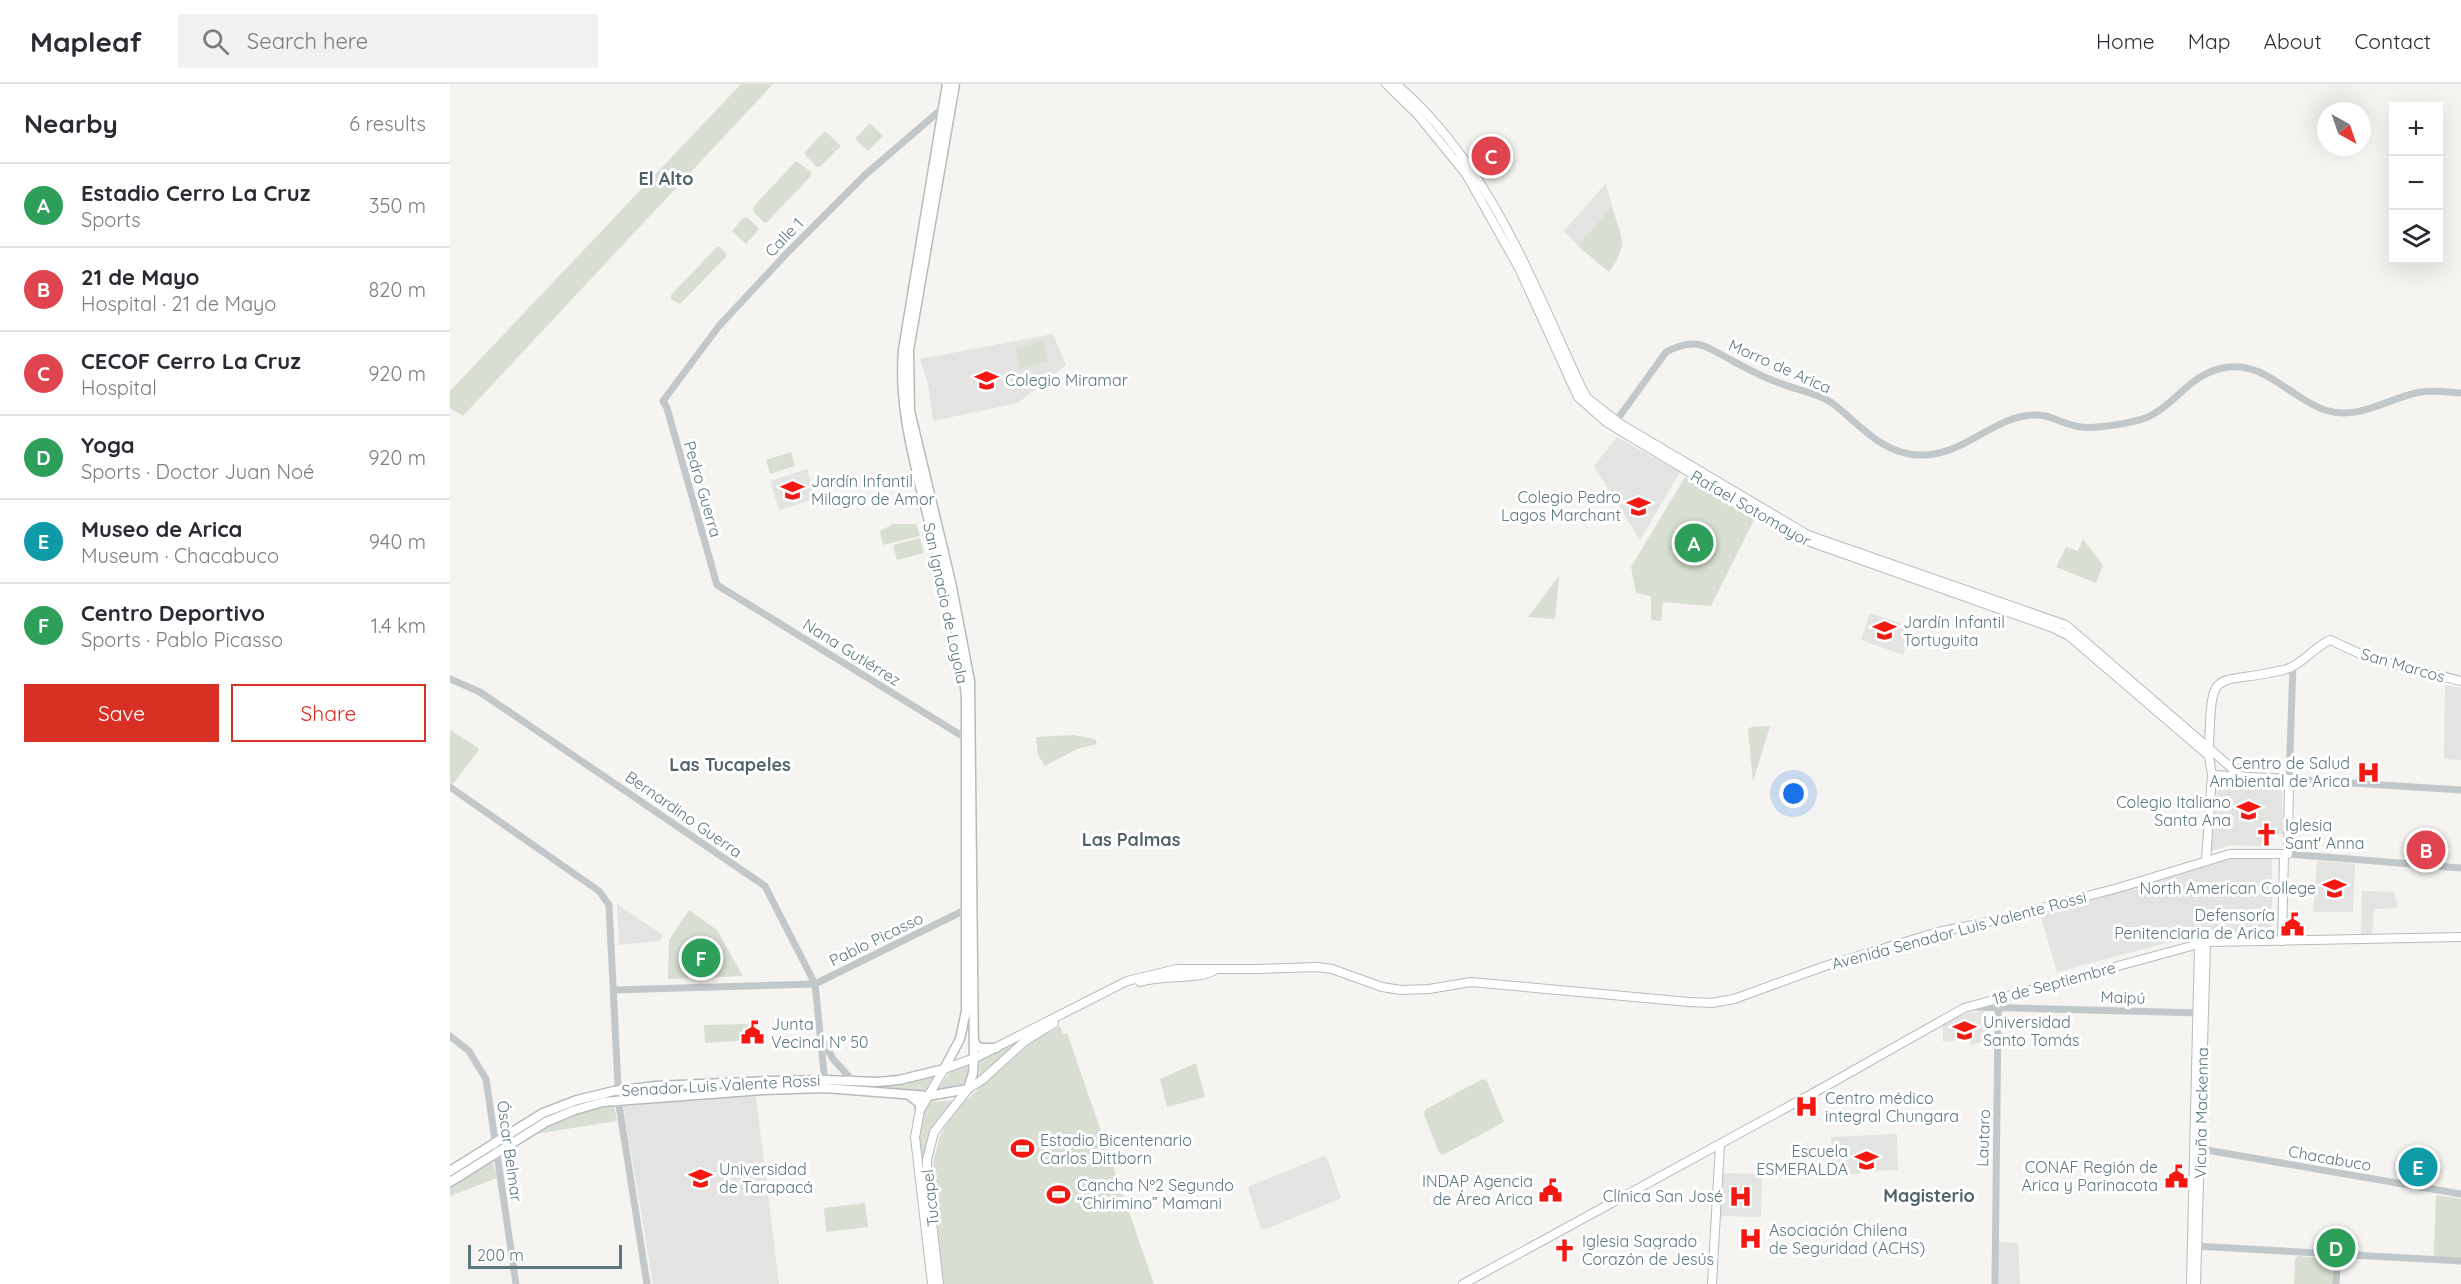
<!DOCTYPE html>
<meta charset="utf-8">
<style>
:root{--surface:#fff;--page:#f2f2f3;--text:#2b2b33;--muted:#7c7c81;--line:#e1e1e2;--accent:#d93025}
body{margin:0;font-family:Quicksand,sans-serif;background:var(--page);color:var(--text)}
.controls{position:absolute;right:18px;top:18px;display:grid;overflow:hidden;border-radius:0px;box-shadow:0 6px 24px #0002}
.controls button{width:54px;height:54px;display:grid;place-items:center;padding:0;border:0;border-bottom:2px solid var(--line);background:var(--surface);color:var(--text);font:30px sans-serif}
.compass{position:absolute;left:1867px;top:18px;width:54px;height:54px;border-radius:50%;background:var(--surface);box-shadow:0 6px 24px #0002;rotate:140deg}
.scale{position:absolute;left:18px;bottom:15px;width:154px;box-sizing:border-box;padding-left:6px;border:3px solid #5d777f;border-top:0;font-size:16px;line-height:21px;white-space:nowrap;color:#5d777f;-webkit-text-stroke:4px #fff;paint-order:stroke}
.you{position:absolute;left:1344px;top:710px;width:21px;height:21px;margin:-15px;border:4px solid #fff;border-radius:50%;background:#1a73e8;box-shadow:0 0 0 9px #1a73e833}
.badge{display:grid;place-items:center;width:39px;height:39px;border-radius:50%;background:var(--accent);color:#fff;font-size:20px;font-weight:700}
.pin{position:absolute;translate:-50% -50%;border:3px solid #fff;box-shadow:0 2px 6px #0006}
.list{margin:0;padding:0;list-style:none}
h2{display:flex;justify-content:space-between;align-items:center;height:78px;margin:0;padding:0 24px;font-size:26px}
h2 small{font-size:20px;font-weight:400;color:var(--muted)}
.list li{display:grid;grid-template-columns:39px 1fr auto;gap:18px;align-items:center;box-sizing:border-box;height:84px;padding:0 24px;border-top:2px solid var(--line)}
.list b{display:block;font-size:22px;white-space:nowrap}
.list p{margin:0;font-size:20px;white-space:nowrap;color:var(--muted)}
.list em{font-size:20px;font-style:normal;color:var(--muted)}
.actions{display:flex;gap:12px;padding:18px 24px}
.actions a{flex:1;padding:14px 0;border:2px solid var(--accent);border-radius:0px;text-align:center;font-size:21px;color:var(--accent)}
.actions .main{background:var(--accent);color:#fff}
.icon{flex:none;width:33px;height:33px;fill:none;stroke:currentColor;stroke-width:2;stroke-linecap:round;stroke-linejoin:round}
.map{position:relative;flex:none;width:2011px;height:1200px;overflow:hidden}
header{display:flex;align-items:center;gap:36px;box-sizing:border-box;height:84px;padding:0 30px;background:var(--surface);border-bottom:2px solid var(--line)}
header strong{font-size:28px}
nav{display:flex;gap:33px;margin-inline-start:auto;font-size:21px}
.search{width:420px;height:54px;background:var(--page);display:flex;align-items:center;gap:15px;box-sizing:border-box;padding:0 21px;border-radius:0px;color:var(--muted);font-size:22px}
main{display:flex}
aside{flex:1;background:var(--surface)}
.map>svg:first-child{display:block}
.built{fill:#e3e4e2}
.green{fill:#d8ded1}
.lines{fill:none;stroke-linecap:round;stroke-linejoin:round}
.secondary-casing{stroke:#b4bcbe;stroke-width:10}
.primary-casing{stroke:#b5bbbd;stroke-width:11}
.tertiary{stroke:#c2c8ca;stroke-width:7}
.secondary{stroke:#fff;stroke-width:8}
.primary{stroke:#fff;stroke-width:8}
.labels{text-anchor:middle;stroke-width:6;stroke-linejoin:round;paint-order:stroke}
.street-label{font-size:16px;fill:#5d777f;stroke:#fff}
.poi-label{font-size:16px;fill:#5d777f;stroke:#fff;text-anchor:start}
.neighbourhood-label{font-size:18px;font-weight:bold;fill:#506369;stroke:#fff}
</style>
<header>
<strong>Mapleaf</strong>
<div class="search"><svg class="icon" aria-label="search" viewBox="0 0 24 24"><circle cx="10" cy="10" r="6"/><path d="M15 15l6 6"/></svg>Search here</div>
<nav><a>Home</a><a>Map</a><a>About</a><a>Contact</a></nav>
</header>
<main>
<aside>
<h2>Nearby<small>6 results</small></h2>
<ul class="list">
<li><span class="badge" style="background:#2e9e5b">A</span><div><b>Estadio Cerro La Cruz</b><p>Sports</p></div><em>350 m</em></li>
<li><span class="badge" style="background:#e0444e">B</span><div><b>21 de Mayo</b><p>Hospital · 21 de Mayo</p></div><em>820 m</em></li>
<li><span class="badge" style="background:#e0444e">C</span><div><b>CECOF Cerro La Cruz</b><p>Hospital</p></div><em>920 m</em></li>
<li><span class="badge" style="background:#2e9e5b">D</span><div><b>Yoga</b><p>Sports · Doctor Juan Noé</p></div><em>920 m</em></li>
<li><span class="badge" style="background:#0f9aa8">E</span><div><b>Museo de Arica</b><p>Museum · Chacabuco</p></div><em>940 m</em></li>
<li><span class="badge" style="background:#2e9e5b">F</span><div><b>Centro Deportivo</b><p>Sports · Pablo Picasso</p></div><em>1.4 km</em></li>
</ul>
<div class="actions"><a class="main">Save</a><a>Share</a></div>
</aside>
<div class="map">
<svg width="2011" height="1200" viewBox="0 0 2011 1200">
<rect width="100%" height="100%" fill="#f5f4f1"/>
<g class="built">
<polygon points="1156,99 1162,122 1128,162 1114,147"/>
<polygon points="603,250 616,281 568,319 483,337 478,300 470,275"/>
<polygon points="1167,353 1230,388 1190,456 1144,382"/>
<polygon points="357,385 366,415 329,426 320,397"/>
<polygon points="1420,529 1452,540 1459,555 1453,571 1411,556"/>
<polygon points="1995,601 2011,604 2011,676 1994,675"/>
<polygon points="1768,698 1832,701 1833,750 1822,751 1821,763 1781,761 1761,767"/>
<polygon points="1794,772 1822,775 1822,844 1818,848 1750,850 1607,888 1588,823 1769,774"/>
<polygon points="1867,777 1905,780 1903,828 1863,828"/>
<polygon points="1912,807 1945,808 1945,816 1947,817 1947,824 1924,825 1922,852 1911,851"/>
<polygon points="167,820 213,851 209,857 169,861"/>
<polygon points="1534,927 1538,957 1520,961 1519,955 1493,958 1493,940 1515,930"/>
<polygon points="306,1012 329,1200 203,1200 173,1021"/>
<polygon points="1447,1050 1448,1086 1423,1087 1423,1082 1410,1082 1410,1090 1388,1091 1382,1070 1381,1053"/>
<polygon points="874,1072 877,1074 891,1114 814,1146 811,1145 798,1103"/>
<polygon points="1271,1089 1312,1090 1311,1133 1270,1132"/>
<polygon points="1548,1158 1568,1159 1570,1200 1549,1200"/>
</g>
<g class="green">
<polygon points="291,0 323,0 13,332 0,324 0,307"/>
<polygon points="420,39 433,52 418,67 405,55"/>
<polygon points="375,47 391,62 370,83 367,83 356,72 355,68"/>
<polygon points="346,77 361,88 361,92 317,138 314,139 303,127 304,122"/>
<path d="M1162,122c9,33 18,36 -3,66l-31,-26z"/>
<polygon points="293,134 298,134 309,145 296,160 282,147"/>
<polygon points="268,162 276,169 276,173 230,220 221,215 221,211"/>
<polygon points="593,257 598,277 570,285 565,265"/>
<polygon points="341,368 345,382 320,390 316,376"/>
<polygon points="1235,393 1304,436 1261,522 1213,518 1211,537 1201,536 1201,512 1186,509 1181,483"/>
<polygon points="443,440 466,440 470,452 433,461 430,447"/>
<polygon points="470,454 474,469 447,476 443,461"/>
<polygon points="1633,455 1653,481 1646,499 1606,483 1616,463 1628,467"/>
<polygon points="1109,492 1105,535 1078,533"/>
<polygon points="1320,642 1303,698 1298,646 1301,643"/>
<polygon points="0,646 27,663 29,666 3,700 0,698"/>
<polygon points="624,651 645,655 647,660 627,665 595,682 588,671 586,653"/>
<polygon points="239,826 267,846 293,892 218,895 219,856"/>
<polygon points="298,940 299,956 255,959 254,941"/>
<polygon points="610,942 613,950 617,949 704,1200 492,1200 483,1079 490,1051 507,1024 584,956"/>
<polygon points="578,950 529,995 530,976"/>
<polygon points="746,979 755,1013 717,1023 710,995"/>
<path d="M516,981l4,4c-3,20 -14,20 -32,22v-3l13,-17z"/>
<polygon points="487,991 478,1008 380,1001 383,999 440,1001"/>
<polygon points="1033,995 1037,997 1054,1038 993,1071 989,1068 974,1031 976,1025"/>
<path d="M506,1016c-11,12 -22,24 -27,38 -12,33 0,73 4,107 -7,-40 -28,-107 -4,-143z"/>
<path d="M164,1021l3,16 -82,13c25,-15 50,-23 79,-29z"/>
<polygon points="42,1074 47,1094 0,1112 0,1102"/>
<polygon points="1986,1111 2011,1115 2011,1174 1987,1173 1984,1170"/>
<polygon points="415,1119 418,1143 376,1148 374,1124"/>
<polygon points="1848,1172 1883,1176 1883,1200 1844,1200 1845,1176"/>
</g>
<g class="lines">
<defs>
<g id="secondary">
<polyline points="936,0 968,31 1016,90 1069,184 1128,313 1156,338 1349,454 1603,544 1619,552 1759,672 1762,691 1756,776"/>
<path d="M946,0c92,78 136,197 185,303l6,11 32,25 189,112 258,90 175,151"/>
<path d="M1759,663c3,-85 3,-60 74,-77 18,-4 31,-23 47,-30l39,18 92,23"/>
<polyline points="1832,857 1834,770"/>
<path d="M690,898c24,-8 57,-1 75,-12"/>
<polyline points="482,1200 465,1053 470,1026 494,985 527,973 677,897 727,885 808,885 867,883 882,885 932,903 951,906 979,905 1021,898 1239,918 1262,919 1284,915 1375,882 1488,848 1538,838 1668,804 1780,770 1838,770 1839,695 1762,691"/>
<polyline points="489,1200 477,1095 477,1076 484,1048 518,1005 532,996 575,957 604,939"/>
<polyline points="1013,1200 1376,1002 1514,924 1756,858 2011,853"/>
<polyline points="1262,1200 1270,1060"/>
<polyline points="1741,1200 1749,860"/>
<polyline points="1746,1200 1756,858"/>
</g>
<g id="primary">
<polyline points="524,956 526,962 532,964 546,964"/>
<polyline points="459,1011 470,1020 470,1026"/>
<path d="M0,1087l93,-58 34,-13 37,-9 42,-5 113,-5 56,-1 52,2 22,-2 45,-11 16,-30 6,-28v-314c-7,-71 -29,-142 -46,-211 -11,-46 -21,-89 -17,-136l44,-266"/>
<polyline points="0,1098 96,1038 125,1026 153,1018 313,1006 375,1004 478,1012 518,1005 523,989 524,974 520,597 501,498 460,327 459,266 505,0"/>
</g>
</defs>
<use href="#secondary" class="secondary-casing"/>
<use href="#primary" class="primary-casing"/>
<g class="tertiary">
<polyline points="494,23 415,91 338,168 269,242 213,317 217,324 267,501 517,655"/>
<path d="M1164,340l52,-72c9,-5 18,-9 30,-8 9,1 17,6 24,10 19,10 37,21 57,28 18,8 39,10 55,21 28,21 49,51 88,52 41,1 67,-32 104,-39 27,-5 35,9 57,11 15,2 52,-4 67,-10 27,-12 42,-43 75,-49 40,-9 67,30 102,42 34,11 63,-12 95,-18 13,-2 28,0 41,1"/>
<polyline points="1843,581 1839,695 2011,706"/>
<polyline points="0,595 30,608 315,802 365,900 375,999"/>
<polyline points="0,703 149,807 159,821 169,1021 197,1200"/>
<polyline points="1838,770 2011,784"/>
<polyline points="164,906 365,900 519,824"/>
<polyline points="1525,923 1751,929"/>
<polyline points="0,952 19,967 36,995 66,1200"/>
<polyline points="372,955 383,975 402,996"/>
<polyline points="1745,1064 2011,1110"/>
<polyline points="1744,1162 2011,1177"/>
<polyline points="1545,1200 1548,929 1550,918 1557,912"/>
<polyline points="1886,1200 1888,1170"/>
</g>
<use href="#secondary" class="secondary"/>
<use href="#primary" class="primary"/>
</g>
<defs>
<symbol id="school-bare" viewBox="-9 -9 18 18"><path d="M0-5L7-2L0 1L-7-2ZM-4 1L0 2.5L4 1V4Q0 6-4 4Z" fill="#f51811" stroke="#fff" stroke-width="2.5" paint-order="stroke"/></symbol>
<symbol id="hospital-bare" viewBox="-9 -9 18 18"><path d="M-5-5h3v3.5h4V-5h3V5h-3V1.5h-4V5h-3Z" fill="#f51811" stroke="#fff" stroke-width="2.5" paint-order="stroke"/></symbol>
<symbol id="church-bare" viewBox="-9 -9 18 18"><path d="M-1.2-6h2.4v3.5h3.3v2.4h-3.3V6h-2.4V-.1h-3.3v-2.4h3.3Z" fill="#f51811" stroke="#fff" stroke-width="2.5" paint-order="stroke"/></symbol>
<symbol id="civic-bare" viewBox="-9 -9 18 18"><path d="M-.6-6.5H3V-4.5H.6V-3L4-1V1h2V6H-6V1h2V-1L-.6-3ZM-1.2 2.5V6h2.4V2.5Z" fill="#f51811" stroke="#fff" stroke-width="2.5" paint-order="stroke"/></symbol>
<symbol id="university-bare" viewBox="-9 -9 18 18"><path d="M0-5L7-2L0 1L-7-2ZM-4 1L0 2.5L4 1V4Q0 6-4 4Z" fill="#f51811" stroke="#fff" stroke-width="2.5" paint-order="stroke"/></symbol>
<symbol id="stadium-bare" viewBox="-9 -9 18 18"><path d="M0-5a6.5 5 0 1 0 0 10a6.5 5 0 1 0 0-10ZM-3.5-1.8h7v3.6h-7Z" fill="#f51811" stroke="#fff" stroke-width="2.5" paint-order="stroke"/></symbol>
</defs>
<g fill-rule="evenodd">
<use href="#school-bare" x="520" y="280" width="33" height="33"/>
<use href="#school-bare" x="326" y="390" width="33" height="33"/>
<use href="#school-bare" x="1172" y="406" width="33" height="33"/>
<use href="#school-bare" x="1418" y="530" width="33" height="33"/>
<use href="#hospital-bare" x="1902" y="672" width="33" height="33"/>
<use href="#school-bare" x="1782" y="710" width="33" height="33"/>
<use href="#church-bare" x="1800" y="734" width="33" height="33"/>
<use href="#school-bare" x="1868" y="788" width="33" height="33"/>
<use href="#civic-bare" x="1826" y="824" width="33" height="33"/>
<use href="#university-bare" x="1498" y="930" width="33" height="33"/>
<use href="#civic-bare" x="286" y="932" width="33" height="33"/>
<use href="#hospital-bare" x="1340" y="1006" width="33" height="33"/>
<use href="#stadium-bare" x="556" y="1048" width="33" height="33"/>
<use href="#school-bare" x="1400" y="1060" width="33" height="33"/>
<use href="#civic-bare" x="1710" y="1076" width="33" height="33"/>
<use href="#university-bare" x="234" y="1078" width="33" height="33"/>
<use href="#civic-bare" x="1084" y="1090" width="33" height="33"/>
<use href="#stadium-bare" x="592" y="1094" width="33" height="33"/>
<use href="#hospital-bare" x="1274" y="1096" width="33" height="33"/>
<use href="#hospital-bare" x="1284" y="1138" width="33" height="33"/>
<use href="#church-bare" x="1098" y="1150" width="33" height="33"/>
</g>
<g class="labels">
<g class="street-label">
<text transform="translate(334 153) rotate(-46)" y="6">Calle 1</text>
<text transform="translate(1330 282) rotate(24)" y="6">Morro de Arica</text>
<text transform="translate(253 405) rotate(74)" y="6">Pedro Guerra</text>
<text transform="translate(1301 424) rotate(30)" y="6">Rafael Sotomayor</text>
<text transform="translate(496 519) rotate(78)" y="6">San Ignacio de Loyola</text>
<text transform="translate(402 568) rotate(32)" y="6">Nana Gutiérrez</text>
<text transform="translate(1953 581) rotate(16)" y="6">San Marcos</text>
<text transform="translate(234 730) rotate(35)" y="6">Bernardino Guerra</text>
<text transform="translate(1509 846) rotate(-15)" y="6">Avenida Senador Luis Valente Rossi</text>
<text transform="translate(426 855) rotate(-26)" y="6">Pablo Picasso</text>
<text transform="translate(1604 899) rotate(-15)" y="6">18 de Septiembre</text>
<text transform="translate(1673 913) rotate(2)" y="6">Maipú</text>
<text transform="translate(271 1001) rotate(-3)" y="6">Senador Luis Valente Rossi</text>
<text transform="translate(1751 1029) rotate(-89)" y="6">Vicuña Mackenna</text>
<text transform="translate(1533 1054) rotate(-88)" y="6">Lautaro</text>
<text transform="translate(60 1067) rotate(82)" y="6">Óscar Belmar</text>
<text transform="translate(1880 1074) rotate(10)" y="6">Chacabuco</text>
<text transform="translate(480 1114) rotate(-96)" y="6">Tucapel</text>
</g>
<g class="poi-label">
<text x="555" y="302">Colegio Miramar</text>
<text x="361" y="403">Jardín Infantil<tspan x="361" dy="18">Milagro de Amor</tspan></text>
<text x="1171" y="419" text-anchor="end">Colegio Pedro<tspan x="1171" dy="18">Lagos Marchant</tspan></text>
<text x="1453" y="544">Jardín Infantil<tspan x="1453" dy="18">Tortuguita</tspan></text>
<text x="1900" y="685" text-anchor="end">Centro de Salud<tspan x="1900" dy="18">Ambiental de Arica</tspan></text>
<text x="1781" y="724" text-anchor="end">Colegio Italiano<tspan x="1781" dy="18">Santa Ana</tspan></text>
<text x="1835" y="747">Iglesia<tspan x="1835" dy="18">Sant' Anna</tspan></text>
<text x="1866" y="810" text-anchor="end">North American College</text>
<text x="1825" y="837" text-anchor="end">Defensoría<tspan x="1825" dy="18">Penitenciaria de Arica</tspan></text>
<text x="1533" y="944">Universidad<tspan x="1533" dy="18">Santo Tomás</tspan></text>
<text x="321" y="946">Junta<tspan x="321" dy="18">Vecinal N° 50</tspan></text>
<text x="1375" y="1020">Centro médico<tspan x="1375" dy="18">integral Chungara</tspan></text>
<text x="590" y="1062">Estadio Bicentenario<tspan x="590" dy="18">Carlos Dittborn</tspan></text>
<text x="1398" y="1073" text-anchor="end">Escuela<tspan x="1398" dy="18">ESMERALDA</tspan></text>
<text x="1708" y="1089" text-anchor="end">CONAF Región de<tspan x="1708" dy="18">Arica y Parinacota</tspan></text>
<text x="269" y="1091">Universidad<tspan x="269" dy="18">de Tarapacá</tspan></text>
<text x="1083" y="1103" text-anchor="end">INDAP Agencia<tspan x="1083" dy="18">de Área Arica</tspan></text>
<text x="627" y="1107">Cancha Nº2 Segundo<tspan x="627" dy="18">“Chirimino” Mamani</tspan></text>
<text x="1273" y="1118" text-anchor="end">Clínica San José</text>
<text x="1319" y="1152">Asociación Chilena<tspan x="1319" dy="18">de Seguridad (ACHS)</tspan></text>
<text x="1132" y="1163">Iglesia Sagrado<tspan x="1132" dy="18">Corazón de Jesús</tspan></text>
</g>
<g class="neighbourhood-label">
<text x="216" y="101">El Alto</text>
<text x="280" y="687">Las Tucapeles</text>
<text x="681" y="762">Las Palmas</text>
<text x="1479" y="1118">Magisterio</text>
</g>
</g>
</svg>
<div class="controls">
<button>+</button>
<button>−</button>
<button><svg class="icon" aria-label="layers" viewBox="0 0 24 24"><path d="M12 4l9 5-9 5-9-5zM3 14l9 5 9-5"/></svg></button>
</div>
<svg class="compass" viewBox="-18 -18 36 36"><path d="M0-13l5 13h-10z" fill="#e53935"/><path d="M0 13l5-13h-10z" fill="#7c7c81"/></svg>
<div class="scale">200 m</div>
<div class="you"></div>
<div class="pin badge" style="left:1244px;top:459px;background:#2e9e5b">A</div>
<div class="pin badge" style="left:1976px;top:766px;background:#e0444e">B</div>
<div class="pin badge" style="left:1041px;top:72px;background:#e0444e">C</div>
<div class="pin badge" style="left:1886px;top:1164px;background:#2e9e5b">D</div>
<div class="pin badge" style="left:1968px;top:1083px;background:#0f9aa8">E</div>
<div class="pin badge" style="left:251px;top:874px;background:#2e9e5b">F</div>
</div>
</main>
